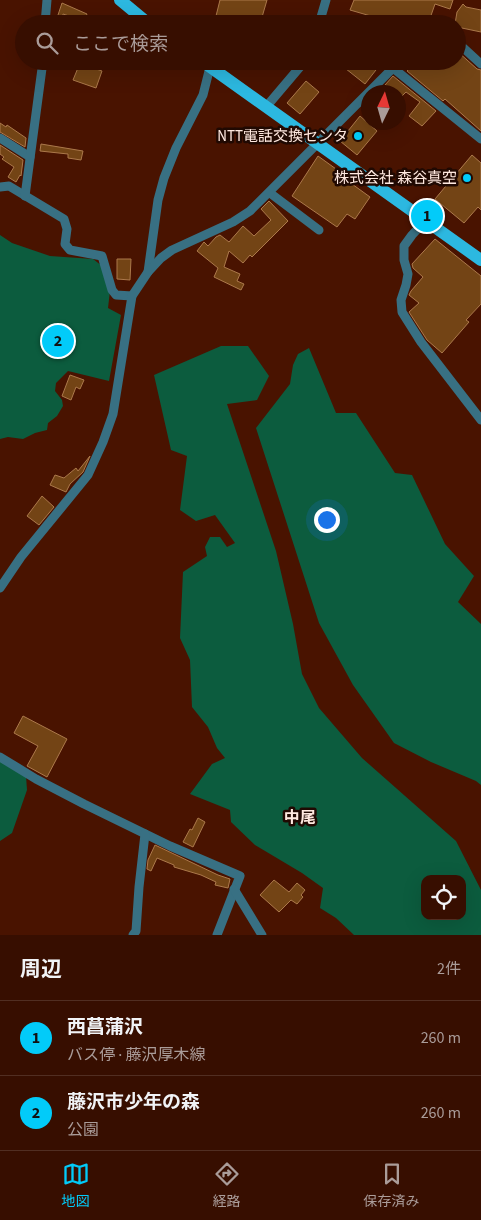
<!DOCTYPE html>
<html lang="ja">
<meta charset="utf-8">
<style>
:root{--surface:#370e00;--page:#421c0f;--text:#f1f3f6;--muted:#aa9c99;--line:#512e22;--accent:#02cbf9}
body{margin:0;font-family:"Source Sans 3","Noto Sans JP",sans-serif;background:var(--page);color:var(--text)}
.controls{position:absolute;right:15px;bottom:15px;display:grid;overflow:hidden;border-radius:10px;box-shadow:0 5px 20px #0002}
.controls button{width:45px;height:45px;display:grid;place-items:center;padding:0;border:0;border-bottom:1px solid var(--line);background:var(--surface);color:var(--text);font:25px sans-serif}
.compass{position:absolute;left:361px;top:85px;width:45px;height:45px;border-radius:50%;background:var(--surface);box-shadow:0 5px 20px #0002;rotate:5deg}
.you{position:absolute;left:326px;top:519px;width:18px;height:18px;margin:-12px;border:4px solid #fff;border-radius:50%;background:#1a73e8;box-shadow:0 0 0 8px #1a73e833}
.badge{display:grid;place-items:center;width:32px;height:32px;border-radius:50%;background:var(--accent);color:#111;font-size:16px;font-weight:700}
.pin{position:absolute;translate:-50% -50%;border:2px solid #fff;box-shadow:0 1px 5px #0006}
.list{margin:0;padding:0;list-style:none}
h2{display:flex;justify-content:space-between;align-items:center;height:65px;margin:0;padding:0 20px;font-size:21px}
h2 small{font-size:16px;font-weight:400;color:var(--muted)}
.list li{display:grid;grid-template-columns:32px 1fr auto;gap:15px;align-items:center;box-sizing:border-box;height:75px;padding:0 20px;border-top:1px solid var(--line)}
.list b{display:block;font-size:19px;white-space:nowrap}
.list p{margin:0;font-size:16px;white-space:nowrap;color:var(--muted)}
.list em{font-size:16px;font-style:normal;color:var(--muted)}
.icon{flex:none;width:28px;height:28px;fill:none;stroke:currentColor;stroke-width:2;stroke-linecap:round;stroke-linejoin:round}
.map{position:relative;flex:none;width:481px;height:935px;overflow:hidden}
.search{position:absolute;background:var(--surface);box-shadow:0 5px 20px #0002;left:15px;right:15px;top:15px;height:55px;display:flex;align-items:center;gap:12px;box-sizing:border-box;padding:0 18px;border-radius:28px;color:var(--muted);font-size:19px}
.sheet{height:215px;background:var(--surface)}
nav{display:flex;justify-content:space-around;align-items:center;box-sizing:border-box;height:70px;border-top:1px solid var(--line);background:var(--surface);font-size:14px;color:var(--muted)}
nav a{display:grid;justify-items:center;gap:2px}
nav .on{color:var(--accent)}
.map>svg:first-child{display:block}
.green{fill:#0c5c3e;fill-rule:evenodd}
.building{fill:#734415;stroke:#ac794b}
.lines{fill:none;stroke-linecap:round;stroke-linejoin:round}
.street{stroke:#387083;stroke-width:9}
.primary{stroke:#2cb8e0;stroke-width:12}
.poi-dot{fill:#02cbf9;stroke:#200902;stroke-width:2}
.labels{text-anchor:middle;stroke-width:5;stroke-linejoin:round;paint-order:stroke}
.poi-label{font-size:15px;fill:#ffe9e0;stroke:#200902;text-anchor:end}
.neighbourhood-label{font-size:16px;font-weight:bold;fill:#ffe9e0;stroke:#200902}
</style>
<div class="map">
<svg width="481" height="935" viewBox="0 0 481 935">
<rect width="100%" height="100%" fill="#491300"/>
<g class="green">
<polygon points="0,235 12,243 50,256 93,259 106,269 110,291 108,308 121,315 109,381 68,371 56,383 55,391 62,400 63,406 57,416 48,423 47,430 35,433 23,439 8,437 0,439"/>
<path d="M221,346h27l21,30 -12,24 -30,4 49,147 17,73 9,50 17,34 43,50 94,83 25,49v45h-127l-18,-17 -16,-10 3,-20 -21,-15 -47,-28 -24,-23 -1,-12 -40,-16 22,-30 13,-6 -8,-10 -9,-21 -16,-20 -2,-47 -10,-22 3,-66 24,-16 -2,-9 5,-10h10l7,10 8,-4 -20,-28 -19,6 -16,-11 7,-54 -16,-6 -17,-75zM425,879h37v37h-37z"/>
<polygon points="309,348 336,413 356,413 395,473 412,475 445,544 474,576 458,602 481,624 481,785 476,781 431,762 394,743 353,685 319,623 256,428 290,384 293,365 298,354"/>
<polygon points="0,753 26,776 27,790 12,833 0,841"/>
</g>
<g class="building">
<polygon points="220,0 267,0 260,24 214,24"/>
<polygon points="354,0 453,0 450,9 435,4 428,24 387,24 388,21 350,10"/>
<polygon points="62,3 87,14 84,21 63,14 62,24 55,24"/>
<polygon points="463,4 466,7 481,10 481,32 457,27 457,24 455,24 457,12"/>
<polygon points="457,51 477,69 481,70 481,131 445,99 443,101 407,71 411,67 409,65 412,61 457,61"/>
<polygon points="336,61 383,61 365,84"/>
<polygon points="80,63 102,71 96,88 73,80"/>
<polygon points="393,76 436,111 422,126 409,116 420,102 406,92 402,96 385,85"/>
<polygon points="306,81 319,92 300,114 287,103"/>
<polygon points="360,116 377,131 357,155 340,141"/>
<polygon points="0,123 6,127 7,125 26,138 25,147 0,132"/>
<polygon points="41,144 83,151 81,160 68,158 68,154 40,151"/>
<polygon points="0,145 23,160 21,176 20,175 16,182 8,177 14,167 2,159 4,157 0,154"/>
<polygon points="472,155 481,163 481,210 478,207 464,223 435,199"/>
<polygon points="318,156 354,182 352,184 370,197 355,219 347,214 337,227 292,196"/>
<polygon points="269,201 288,221 252,257 250,255 243,263 229,251 224,267 240,274 237,281 244,284 241,290 214,277 218,268 197,251 204,242 208,246 216,237 220,235 229,242 243,226 254,236 271,220 261,209"/>
<polygon points="435,239 481,276 481,304 466,320 469,322 442,353 427,340 409,312 419,303 409,295 411,291 423,277 413,268 412,264"/>
<polygon points="117,259 131,259 130,280 117,279"/>
<polygon points="70,375 84,380 80,389 76,387 71,400 62,396"/>
<polygon points="90,456 83,472 70,484 66,492 50,485 55,475 64,478 76,468 78,471"/>
<polygon points="42,496 54,507 39,525 27,516"/>
<polygon points="23,716 67,739 47,777 27,766 38,746 14,733"/>
<polygon points="198,818 205,822 193,847 183,842 190,829 192,830"/>
<polygon points="155,845 218,875 230,879 228,888 215,885 216,882 201,875 174,867 174,865 157,858 151,871 147,869 148,860"/>
<polygon points="274,880 289,892 297,883 305,890 301,895 303,897 297,904 291,900 279,912 260,895"/>
</g>
<g class="lines">
<g class="street">
<polyline points="45,24 47,0"/>
<polyline points="319,24 326,0"/>
<polyline points="457,42 481,64"/>
<polyline points="393,68 481,139"/>
<polyline points="266,107 305,61"/>
<polyline points="0,138 30,157"/>
<polyline points="0,187 9,186 64,219 67,229 65,244 70,250 102,256 112,290 116,295 132,296"/>
<polyline points="270,193 319,230"/>
<polyline points="25,196 43,61"/>
<polyline points="425,221 412,235 404,246 404,260 408,274 406,285 401,300 402,312 421,342 481,420"/>
<polyline points="148,272 158,200 164,178 176,148 203,95 210,67"/>
<polyline points="0,588 21,557 88,475 103,442 113,414 132,296 148,272 161,258 172,250 233,222 250,211 400,61"/>
<polyline points="0,757 36,779 84,804 170,846 240,876 217,935"/>
<polyline points="234,889 262,935"/>
<polyline points="133,935 136,931 139,887 145,834"/>
</g>
<g class="primary">
<polyline points="120,0 149,24"/>
<polyline points="202,61 481,260"/>
</g>
</g>
<g class="poi-dot">
<circle cx="358" cy="136" r="5"/>
<circle cx="467" cy="178" r="5"/>
</g>
<g class="labels">
<g class="poi-label">
<text x="348" y="141">NTT電話交換センタ</text>
<text x="457" y="183">株式会社 森谷真空</text>
</g>
<g class="neighbourhood-label">
<text x="300" y="823">中尾</text>
</g>
</g>
</svg>
<div class="controls">
<button><svg class="icon" aria-label="locate" viewBox="0 0 24 24"><circle cx="12" cy="12" r="6"/><path d="M12 2v4M12 18v4M2 12h4M18 12h4"/></svg></button>
</div>
<svg class="compass" viewBox="-18 -18 36 36"><path d="M0-13l5 13h-10z" fill="#e53935"/><path d="M0 13l5-13h-10z" fill="#aa9c99"/></svg>
<div class="you"></div>
<div class="pin badge" style="left:427px;top:216px">1</div>
<div class="pin badge" style="left:58px;top:341px">2</div>
<div class="search"><svg class="icon" aria-label="search" viewBox="0 0 24 24"><circle cx="10" cy="10" r="6"/><path d="M15 15l6 6"/></svg>ここで検索</div>
</div>
<section class="sheet">
<h2>周辺<small>2件</small></h2>
<ul class="list">
<li><span class="badge">1</span><div><b>西菖蒲沢</b><p>バス停 · 藤沢厚木線</p></div><em>260 m</em></li>
<li><span class="badge">2</span><div><b>藤沢市少年の森</b><p>公園</p></div><em>260 m</em></li>
</ul>
</section>
<nav>
<a class="on"><svg class="icon" aria-label="map" viewBox="0 0 24 24"><path d="M3 6l6-2 6 2 6-2v14l-6 2-6-2-6 2zM9 4v14M15 6v14"/></svg>地図</a>
<a><svg class="icon" aria-label="directions" viewBox="0 0 24 24"><path d="M12 3l9 9-9 9-9-9zM9 14v-3h6M13 9l2 2-2 2"/></svg>経路</a>
<a><svg class="icon" aria-label="saved" viewBox="0 0 24 24"><path d="M7 4h10v16l-5-4-5 4z"/></svg>保存済み</a>
</nav>
